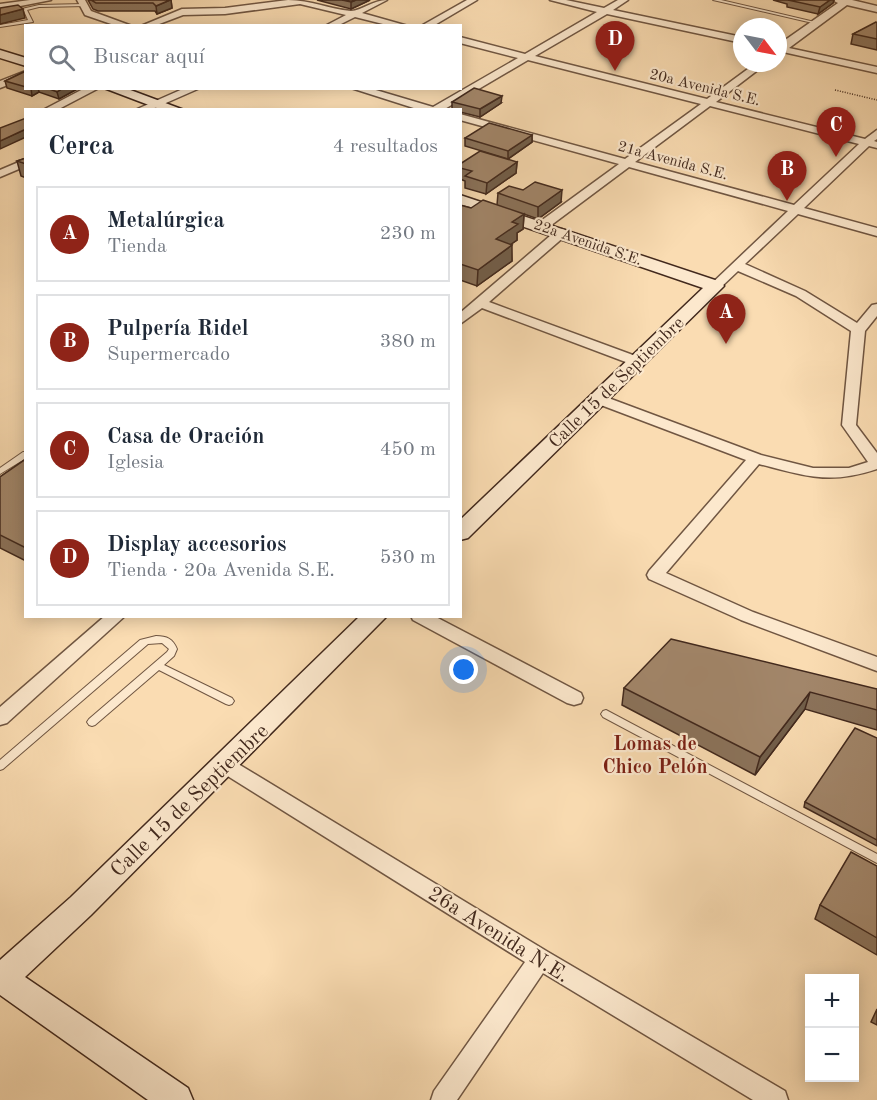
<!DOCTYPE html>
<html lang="es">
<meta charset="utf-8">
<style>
:root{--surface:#fff;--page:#f2f2f3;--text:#1f2937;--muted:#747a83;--line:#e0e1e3;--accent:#8f2418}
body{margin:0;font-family:"Old Standard TT",serif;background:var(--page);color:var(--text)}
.controls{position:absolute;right:18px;bottom:18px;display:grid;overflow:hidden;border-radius:0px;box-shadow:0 3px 15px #0003}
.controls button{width:54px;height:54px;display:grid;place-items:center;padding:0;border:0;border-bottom:2px solid var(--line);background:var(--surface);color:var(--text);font:30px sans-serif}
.compass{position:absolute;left:733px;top:18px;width:54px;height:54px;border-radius:50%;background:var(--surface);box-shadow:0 3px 15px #0003;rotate:122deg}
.you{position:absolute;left:464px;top:670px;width:21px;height:21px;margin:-15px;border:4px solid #fff;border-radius:50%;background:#1a73e8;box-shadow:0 0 0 9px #1a73e833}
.badge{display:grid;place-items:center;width:39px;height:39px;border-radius:50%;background:var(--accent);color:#fff;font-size:20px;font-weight:700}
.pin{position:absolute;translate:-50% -50px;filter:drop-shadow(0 2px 3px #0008)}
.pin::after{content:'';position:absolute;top:32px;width:21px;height:18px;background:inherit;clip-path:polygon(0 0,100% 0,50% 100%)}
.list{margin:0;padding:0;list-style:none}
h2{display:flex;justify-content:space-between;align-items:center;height:78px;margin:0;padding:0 24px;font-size:26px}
h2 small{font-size:20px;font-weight:400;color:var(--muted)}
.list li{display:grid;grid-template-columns:39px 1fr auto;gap:18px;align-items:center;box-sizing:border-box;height:96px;margin:0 12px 12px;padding:0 12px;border:2px solid var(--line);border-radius:0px}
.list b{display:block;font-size:22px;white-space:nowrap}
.list p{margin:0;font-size:20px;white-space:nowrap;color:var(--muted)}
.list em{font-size:20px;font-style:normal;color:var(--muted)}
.icon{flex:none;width:33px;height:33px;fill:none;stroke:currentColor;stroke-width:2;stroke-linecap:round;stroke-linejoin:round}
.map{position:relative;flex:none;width:877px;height:1100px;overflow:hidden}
.search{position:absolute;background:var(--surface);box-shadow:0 3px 15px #0003;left:24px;top:24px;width:438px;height:66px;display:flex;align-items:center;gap:15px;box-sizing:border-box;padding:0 21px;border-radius:0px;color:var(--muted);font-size:22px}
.panel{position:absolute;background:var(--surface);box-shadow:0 3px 15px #0003;left:24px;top:108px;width:438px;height:510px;border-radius:0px}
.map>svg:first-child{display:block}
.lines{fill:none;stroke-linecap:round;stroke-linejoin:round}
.lane-casing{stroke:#705642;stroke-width:2}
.street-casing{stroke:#705642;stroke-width:3}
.secondary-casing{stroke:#42291d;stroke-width:3}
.path{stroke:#42291d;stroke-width:1.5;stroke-dasharray:1 1.5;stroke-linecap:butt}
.lane{fill:#fce8cd;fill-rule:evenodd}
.street{fill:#fce8cd;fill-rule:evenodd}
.secondary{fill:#fce8cd;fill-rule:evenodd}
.wall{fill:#8b735b;stroke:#42291d;stroke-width:1.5}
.shaded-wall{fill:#715e4a;stroke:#42291d;stroke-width:1.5}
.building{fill:#a2866a;stroke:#42291d;stroke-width:1.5}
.labels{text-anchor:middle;stroke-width:4.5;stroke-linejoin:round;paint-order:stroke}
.far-street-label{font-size:15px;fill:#42291d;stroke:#fce8cd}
.street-label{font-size:18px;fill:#42291d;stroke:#fce8cd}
.neighbourhood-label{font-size:20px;font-weight:bold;fill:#7a1f14;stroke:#fce8cd}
.near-street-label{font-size:21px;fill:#42291d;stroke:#fce8cd}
</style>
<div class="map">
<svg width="877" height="1100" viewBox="0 0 877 1100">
<rect width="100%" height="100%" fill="#fadcb2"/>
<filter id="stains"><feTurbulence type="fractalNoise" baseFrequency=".00333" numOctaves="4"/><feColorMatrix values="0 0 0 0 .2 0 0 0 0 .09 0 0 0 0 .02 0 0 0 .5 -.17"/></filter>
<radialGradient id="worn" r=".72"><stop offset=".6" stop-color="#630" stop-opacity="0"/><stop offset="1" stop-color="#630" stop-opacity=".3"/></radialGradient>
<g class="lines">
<defs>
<g id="lane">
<polygon points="713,0 721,0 819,23 817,24"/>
<polygon points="84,4 86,4 86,6 39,7 27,10 33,22 0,27 0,25 28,20 24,11 0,16 0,14 39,5"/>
<polygon points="23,452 26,452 26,458 0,474 0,468"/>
<path d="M156,636c11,0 17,3 21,13l-3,7 -10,9 68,33 2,3 -2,3 -3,1 -3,-1 -67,-34 -64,55 -3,1 -3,-1 -2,-3 2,-3 78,-67 2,-3 -7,-6 -14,1 -145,125 -3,1v-10l140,-120z"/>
<polygon points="606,710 877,854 877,863 603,717 601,714 603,711"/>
</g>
<g id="street">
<polygon points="30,0 51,0 0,10 0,4"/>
<polygon points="77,0 85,0 91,11 132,26 117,26 85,15"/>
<path d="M288,0c23,0 41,9 63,11 10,0 22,-11 36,-11l-25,13 46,13h-17l-36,-9 -18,9h-12l21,-11 -46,-11 -75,10 -42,1 -29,11h-13l41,-17 43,-1z"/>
<polygon points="467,0 477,0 433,26 421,26"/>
<path d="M550,0h16l38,8 14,-8h10l-15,10 129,27v6l-135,-29 -72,42 172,43 49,-36h11l-51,39 149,37 12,-9v9l-3,2 3,1v6l-8,-2 -65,62 73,20v8l-79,-22 -53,50 60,27 52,32 15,-18 5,-1v12l-12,15 -9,94 21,28v16c-48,16 -71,7 -118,-5l-93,109 87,39 124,45v14l-136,-51 -92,-41 -2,-4 2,-4 97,-111 -153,-58 -2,-3 2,-3h10l158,59 52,13h36l19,-6 -26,-37 9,-94 -55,-35 -58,-25 -19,18 -4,1 -6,-4 79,-75 -159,-44 -83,62h-8v-6l81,-59 -159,-44v-6l165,45 76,-55 -173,-44 -85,50h-23l-69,-22h18l64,19 85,-49 -58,-15v-6l65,17 72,-42zM710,106l149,38 -65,61 -159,-43z"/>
<polygon points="832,0 852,0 877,6 877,12 847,5 789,48 877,67 877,73 783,52 778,54 778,45 838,3"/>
<polygon points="26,71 26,78 0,88 0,81"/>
<polygon points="85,88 99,88 57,110 43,110"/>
<polygon points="185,88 200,88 150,110 135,110"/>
<polygon points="26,159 26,166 0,177 0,170"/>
<polygon points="561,229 565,230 565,236 489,302 641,358 643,361 641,364 631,364 482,308 460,324 460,313 557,230"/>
<polygon points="105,616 125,616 7,723 0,725 0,707"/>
<polygon points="411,616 434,616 581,693 583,698 581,703 574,705 567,703 413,620"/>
<polygon points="225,756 548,952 785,1091 788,1100 753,1100 543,973 457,1100 431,1100 434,1091 525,962 218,770 215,764 218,758"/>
</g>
<g id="secondary">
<polygon points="0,50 26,58 26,66 0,58"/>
<polygon points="104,88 125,88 184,110 162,110"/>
<polygon points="460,195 721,282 724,286 468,538 460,540 460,520 703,288 460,205"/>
<polygon points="360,616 387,616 91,915 25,977 188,1088 193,1100 148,1100 0,995 0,960 71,897"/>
</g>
</defs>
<use href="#lane" class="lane-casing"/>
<use href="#street" class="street-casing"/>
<use href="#secondary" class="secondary-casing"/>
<polyline class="path" points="835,90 877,100"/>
<use href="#lane" class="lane"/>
<use href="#street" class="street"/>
<use href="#secondary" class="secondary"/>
</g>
<g class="wall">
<polygon points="88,0 171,0 172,8 157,14 155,11 98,11 93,9"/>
<polygon points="317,0 370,0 351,9"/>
<polygon points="773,0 834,0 833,3 818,14 787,7 787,4"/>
<polygon points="877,23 877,50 851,44 853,34"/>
<polygon points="26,71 26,88 79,88 59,99 39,92 32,96 7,88 5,81"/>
<polygon points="452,102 501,103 480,117 460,112 460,110 452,109"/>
<polygon points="532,135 532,142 508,159 465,146 465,138"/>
<polygon points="26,158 26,178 21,176 17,161"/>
<polygon points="517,162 516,173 486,194 465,188 465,181 460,179 460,164"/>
<polygon points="498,193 561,202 538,219 524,214 523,229 517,233 517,240 511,244 512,261 477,286 460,280 460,205 471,208 497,205"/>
<polygon points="26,459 26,561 0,548 0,477"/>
<polygon points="624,688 877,689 877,730 805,709 755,775 622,705"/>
<polygon points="877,738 877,846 804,807 805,802"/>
<polygon points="877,866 877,955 815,919 820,905"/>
<polygon points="877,1009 877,1025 871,1022"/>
</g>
<g class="shaded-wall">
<polygon points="170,0 171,0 172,8 157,14 156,6"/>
<polygon points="356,0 370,0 351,9 351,2"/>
<polygon points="830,0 834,0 833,3 818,14 820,7"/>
<polygon points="23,9 25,18 0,24 0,15"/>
<polygon points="31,88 38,88 39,92 32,96"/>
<polygon points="63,88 79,88 59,99 57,92"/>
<polygon points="502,96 501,103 480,117 480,109"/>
<polygon points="26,129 26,137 0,149 0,141"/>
<polygon points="532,135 532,142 508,159 508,151"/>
<polygon points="517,162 516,173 486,194 487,183"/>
<polygon points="562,190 561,202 538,219 538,207"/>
<polygon points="524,214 523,229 517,233 517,240 496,255 496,239 512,222"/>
<polygon points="512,245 512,261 477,286 478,270"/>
<polygon points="810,692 805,709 755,775 760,757"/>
</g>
<g class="building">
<polygon points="91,0 170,0 156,6 153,3 96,3"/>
<polygon points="342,0 356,0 351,2"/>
<polygon points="788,0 830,0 820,7"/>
<polygon points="18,5 23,9 0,15 0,8"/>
<polygon points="876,22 877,23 877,39 853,34"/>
<polygon points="26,71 26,87 5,81"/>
<polygon points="47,88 63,88 57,92"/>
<polygon points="474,88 502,96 480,109 452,102"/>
<polygon points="26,118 26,129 0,141 0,128"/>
<polygon points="489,123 532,135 508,151 465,138"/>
<polygon points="480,151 517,162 487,183 465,176 472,171 460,168 460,164"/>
<polygon points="26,158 26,164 17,161"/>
<polygon points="535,182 562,190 538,207 498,193 509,186 523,190"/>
<polygon points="483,200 524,214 512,222 518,224 496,239 512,245 478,270 460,264 460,205 471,208"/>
<polygon points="26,459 26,548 0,535 0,477"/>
<polygon points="671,639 877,689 877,710 810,692 760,757 624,688"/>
<polygon points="855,728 877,738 877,840 805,802"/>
<polygon points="851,852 877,866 877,938 820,905"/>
</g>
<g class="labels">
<g class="far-street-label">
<text transform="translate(705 87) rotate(14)" y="5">20a Avenida S.E.</text>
<text transform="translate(673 160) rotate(15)" y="5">21a Avenida S.E.</text>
<text transform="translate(588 242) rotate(19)" y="5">22a Avenida S.E.</text>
</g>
<g class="street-label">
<text transform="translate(616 382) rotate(-44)" y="6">Calle 15 de Septiembre</text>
</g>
<g class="neighbourhood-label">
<text x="655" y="750">Lomas de<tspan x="655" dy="23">Chico Pelón</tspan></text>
</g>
<g class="near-street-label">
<text transform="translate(189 800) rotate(-44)" y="7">Calle 15 de Septiembre</text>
<text transform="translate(499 934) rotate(32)" y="7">26a Avenida N.E.</text>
</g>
</g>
<rect width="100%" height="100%" filter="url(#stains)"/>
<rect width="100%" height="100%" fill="url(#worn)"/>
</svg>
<div class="controls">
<button>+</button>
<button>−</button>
</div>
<svg class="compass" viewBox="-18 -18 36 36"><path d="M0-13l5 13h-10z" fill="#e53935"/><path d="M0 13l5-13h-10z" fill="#747a83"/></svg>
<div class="you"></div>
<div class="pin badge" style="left:726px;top:344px">A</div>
<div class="pin badge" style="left:787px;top:201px">B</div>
<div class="pin badge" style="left:836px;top:157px">C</div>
<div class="pin badge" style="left:615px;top:71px">D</div>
<div class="search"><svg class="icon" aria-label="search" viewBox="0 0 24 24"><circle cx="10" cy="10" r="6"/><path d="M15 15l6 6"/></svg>Buscar aquí</div>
<section class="panel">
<h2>Cerca<small>4 resultados</small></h2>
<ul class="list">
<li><span class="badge">A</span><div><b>Metalúrgica</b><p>Tienda</p></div><em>230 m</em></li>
<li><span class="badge">B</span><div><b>Pulpería Ridel</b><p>Supermercado</p></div><em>380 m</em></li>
<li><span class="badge">C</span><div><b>Casa de Oración</b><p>Iglesia</p></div><em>450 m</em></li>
<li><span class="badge">D</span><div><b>Display accesorios</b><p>Tienda · 20a Avenida S.E.</p></div><em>530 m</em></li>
</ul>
</section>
</div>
